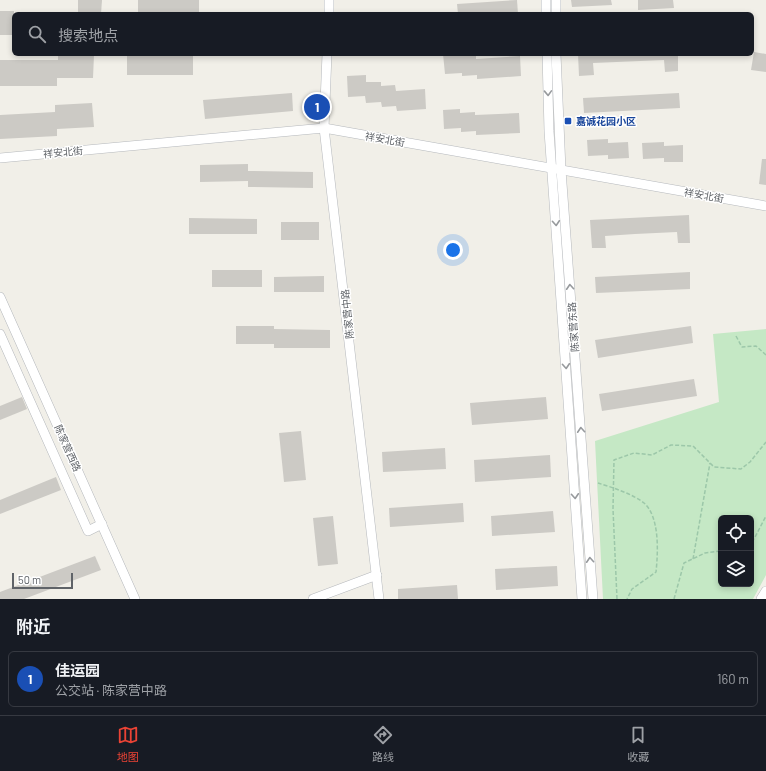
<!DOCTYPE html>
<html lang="zh">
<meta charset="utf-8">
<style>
:root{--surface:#171b24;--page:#242831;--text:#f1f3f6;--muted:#9ea1a6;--line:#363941;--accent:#ea4335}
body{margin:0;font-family:Barlow,"Noto Sans SC",sans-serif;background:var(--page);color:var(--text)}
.controls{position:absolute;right:12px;bottom:12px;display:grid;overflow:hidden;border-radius:6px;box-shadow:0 2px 6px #0003}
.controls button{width:36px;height:36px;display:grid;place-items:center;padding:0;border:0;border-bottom:1px solid var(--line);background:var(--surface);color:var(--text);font:20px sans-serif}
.scale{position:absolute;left:12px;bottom:10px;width:61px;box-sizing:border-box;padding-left:4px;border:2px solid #5f6368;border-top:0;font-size:11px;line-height:14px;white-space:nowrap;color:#5f6368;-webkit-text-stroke:3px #fff;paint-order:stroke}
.you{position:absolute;left:453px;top:250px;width:14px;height:14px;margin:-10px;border:3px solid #fff;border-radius:50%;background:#1a73e8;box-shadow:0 0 0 6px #1a73e833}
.badge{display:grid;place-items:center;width:26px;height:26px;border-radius:50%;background:var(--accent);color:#fff;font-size:13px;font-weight:700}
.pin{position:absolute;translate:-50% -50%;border:2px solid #fff;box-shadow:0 1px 4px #0006}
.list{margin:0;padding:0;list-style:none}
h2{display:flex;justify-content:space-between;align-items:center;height:52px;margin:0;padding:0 16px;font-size:17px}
h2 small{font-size:13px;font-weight:400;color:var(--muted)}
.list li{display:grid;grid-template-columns:26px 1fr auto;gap:12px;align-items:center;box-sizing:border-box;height:56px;margin:0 8px 8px;padding:0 8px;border:1px solid var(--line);border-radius:6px}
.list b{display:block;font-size:15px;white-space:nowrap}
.list p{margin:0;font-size:13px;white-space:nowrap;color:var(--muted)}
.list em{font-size:13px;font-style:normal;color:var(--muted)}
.icon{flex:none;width:22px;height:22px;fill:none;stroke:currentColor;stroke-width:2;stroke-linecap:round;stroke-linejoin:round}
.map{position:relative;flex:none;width:766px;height:599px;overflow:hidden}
.search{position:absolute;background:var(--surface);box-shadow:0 2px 6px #0003;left:12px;right:12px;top:12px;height:44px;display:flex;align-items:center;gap:10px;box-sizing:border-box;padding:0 14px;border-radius:6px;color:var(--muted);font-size:15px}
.sheet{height:116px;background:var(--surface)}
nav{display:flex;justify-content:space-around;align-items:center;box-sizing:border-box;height:56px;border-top:1px solid var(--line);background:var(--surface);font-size:11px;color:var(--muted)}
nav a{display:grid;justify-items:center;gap:2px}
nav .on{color:var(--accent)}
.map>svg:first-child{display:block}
.green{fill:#c5e8c5;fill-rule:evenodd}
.building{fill:#cccac5}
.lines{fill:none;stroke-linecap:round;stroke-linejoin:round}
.minor-casing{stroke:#b5b8bc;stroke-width:10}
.path{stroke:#9cc7a9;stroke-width:1.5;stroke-dasharray:4 2;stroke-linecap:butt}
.minor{stroke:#fff;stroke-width:9}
.oneway{stroke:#979a9d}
.transit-dot{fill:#1a4fb4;stroke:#fff;stroke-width:1.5}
.labels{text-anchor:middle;stroke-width:3;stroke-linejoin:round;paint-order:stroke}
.transit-label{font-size:10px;font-weight:bold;fill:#164399;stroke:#fff;text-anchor:start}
.street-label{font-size:10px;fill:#5f6368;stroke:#fff}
</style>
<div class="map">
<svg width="766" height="599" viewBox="0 0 766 599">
<rect width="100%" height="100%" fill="#f1efe8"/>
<path class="green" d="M766,329v246l-13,24h-150l-8,-158 124,-39 -6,-68zM721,518h30v66h-30z"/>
<g class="building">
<polygon points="78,0 102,0 101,14 78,14"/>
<rect x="138" y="0" width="61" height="14"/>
<polygon points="517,0 518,14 458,14 457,4"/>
<polygon points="571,0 611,0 612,5 572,7"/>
<polygon points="638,0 673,0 674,8 638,10"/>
<rect x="0" y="11" width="14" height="24"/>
<polygon points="754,52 766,54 766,72 751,70"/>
<polygon points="58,54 94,55 93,78 57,78 57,86 0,86 0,60 58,60"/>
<polygon points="443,54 462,54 462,56 476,55 476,59 520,56 521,76 477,79 477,75 462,76 462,73 445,74"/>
<polygon points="578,54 678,54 678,71 665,72 664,60 593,63 594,75 579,76"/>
<polygon points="193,55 193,75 127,75 127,56"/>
<polygon points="366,75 366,82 381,82 381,86 395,85 396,91 425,89 426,109 397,111 396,106 382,107 381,102 366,103 365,96 348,97 347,76"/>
<polygon points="292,93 293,111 205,119 203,100"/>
<polygon points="679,93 680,108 584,113 583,98"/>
<polygon points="92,103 94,127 57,129 57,136 0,139 0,115 55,112 55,105"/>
<polygon points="460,109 460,113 475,112 475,115 519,113 520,133 476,135 476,131 461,132 461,128 444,129 443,110"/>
<polygon points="608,139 608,143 628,142 629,158 608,159 608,155 588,156 587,140"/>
<polygon points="664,142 664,146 683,145 683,162 664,162 664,158 643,159 642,143"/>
<polygon points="762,159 766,159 766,185 759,184"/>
<polygon points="248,164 248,171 313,172 313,188 248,187 248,181 200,182 200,165"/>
<polygon points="689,215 690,243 678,243 677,232 635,234 605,236 606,248 592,248 590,220"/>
<polygon points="189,218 257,219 257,234 189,234"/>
<rect x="281" y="222" width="38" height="18"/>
<rect x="212" y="270" width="50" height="17"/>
<polygon points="690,272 690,289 596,293 595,277"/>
<polygon points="324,276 324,292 274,292 274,277"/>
<polygon points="236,326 274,326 274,329 330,330 330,348 274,348 274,344 236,344"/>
<polygon points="691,326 693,343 598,358 595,340"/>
<polygon points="694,379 697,396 602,411 599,394"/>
<polygon points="22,397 27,409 0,420 0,406"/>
<polygon points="546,397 548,419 472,425 470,403"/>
<polygon points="301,431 306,480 284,482 279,433"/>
<polygon points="445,448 446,469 383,472 382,452"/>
<polygon points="550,455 551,477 475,482 474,460"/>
<polygon points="56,477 61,490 0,514 0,500"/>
<polygon points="463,503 464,522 390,527 389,508"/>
<polygon points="553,511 555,532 492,536 491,516"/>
<polygon points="333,516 338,564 318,566 313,518"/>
<polygon points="95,556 101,570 24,599 0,599 0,592"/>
<polygon points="557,566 558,586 496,590 495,569"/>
<polygon points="457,585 458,599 398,599 398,589"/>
</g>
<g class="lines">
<defs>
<g id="minor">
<polyline points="546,0 546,14"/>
<polyline points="556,0 556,14"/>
<polyline points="329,14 329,0"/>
<polyline points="327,54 324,128 379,599"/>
<polyline points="547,54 549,131 582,599"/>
<polyline points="556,54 561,170 593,599"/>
<polyline points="0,158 324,128 766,206"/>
<polyline points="0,297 135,599"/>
<polyline points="0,334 88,531 102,524"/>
<polyline points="313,599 377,575"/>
<polyline points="761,599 766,591"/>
</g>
</defs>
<use href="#minor" class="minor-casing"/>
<g class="path">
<polyline points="736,336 742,347 756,346 766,355"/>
<path d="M598,483c13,4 35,11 46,20 16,14 14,50 12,69l-24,17 -5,10"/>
<polyline points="751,541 754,539 766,516"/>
<polyline points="693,559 710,463"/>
<polyline points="617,599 613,509 614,460 634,453 652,455 671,445 693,446 714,467 741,469 750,462 766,442"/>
<polyline points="674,599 684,563 705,553 721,551"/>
</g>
<use href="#minor" class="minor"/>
</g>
<defs><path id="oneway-chevron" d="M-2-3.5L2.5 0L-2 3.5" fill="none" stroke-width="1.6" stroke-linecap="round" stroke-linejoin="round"/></defs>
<g class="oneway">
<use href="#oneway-chevron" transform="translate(548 93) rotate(88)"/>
<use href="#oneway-chevron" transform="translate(556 223) rotate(86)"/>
<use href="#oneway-chevron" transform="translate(570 287) rotate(-94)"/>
<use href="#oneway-chevron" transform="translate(566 366) rotate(86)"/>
<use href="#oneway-chevron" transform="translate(581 430) rotate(-94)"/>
<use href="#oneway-chevron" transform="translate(575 496) rotate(86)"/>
<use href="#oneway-chevron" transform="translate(590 560) rotate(-94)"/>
</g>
<rect class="transit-dot" x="564" y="117" width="8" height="8" rx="2"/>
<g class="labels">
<g class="transit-label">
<text x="576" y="125">嘉诚花园小区</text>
</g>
<g class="street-label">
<text transform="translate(385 139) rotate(10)" y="4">祥安北街</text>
<text transform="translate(63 152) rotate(-5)" y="4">祥安北街</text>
<text transform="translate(704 195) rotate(10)" y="4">祥安北街</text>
<text transform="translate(347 314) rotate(-96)" y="4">陈家营中路</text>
<text transform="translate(573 327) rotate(-94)" y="4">陈家营东路</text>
<text transform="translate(68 448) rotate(66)" y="4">陈家营西路</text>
</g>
</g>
</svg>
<div class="controls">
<button><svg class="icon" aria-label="locate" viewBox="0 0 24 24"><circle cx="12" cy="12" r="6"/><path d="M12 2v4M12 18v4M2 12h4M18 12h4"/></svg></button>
<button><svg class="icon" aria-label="layers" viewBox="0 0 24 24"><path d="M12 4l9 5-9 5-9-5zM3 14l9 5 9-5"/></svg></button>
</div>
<div class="scale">50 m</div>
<div class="you"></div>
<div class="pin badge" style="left:317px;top:107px;background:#1a4fb4">1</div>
<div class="search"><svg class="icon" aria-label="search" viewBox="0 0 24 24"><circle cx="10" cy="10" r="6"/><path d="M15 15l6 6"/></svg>搜索地点</div>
</div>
<section class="sheet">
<h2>附近<small></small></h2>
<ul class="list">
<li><span class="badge" style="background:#1a4fb4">1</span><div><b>佳运园</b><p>公交站 · 陈家营中路</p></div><em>160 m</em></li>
</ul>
</section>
<nav>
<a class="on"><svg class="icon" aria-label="map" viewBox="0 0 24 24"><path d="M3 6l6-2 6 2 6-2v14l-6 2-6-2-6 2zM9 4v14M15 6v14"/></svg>地图</a>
<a><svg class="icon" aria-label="directions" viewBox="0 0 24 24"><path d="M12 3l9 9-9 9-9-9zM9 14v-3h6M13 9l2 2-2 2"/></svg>路线</a>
<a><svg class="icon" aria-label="saved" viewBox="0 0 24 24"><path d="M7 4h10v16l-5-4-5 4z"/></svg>收藏</a>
</nav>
